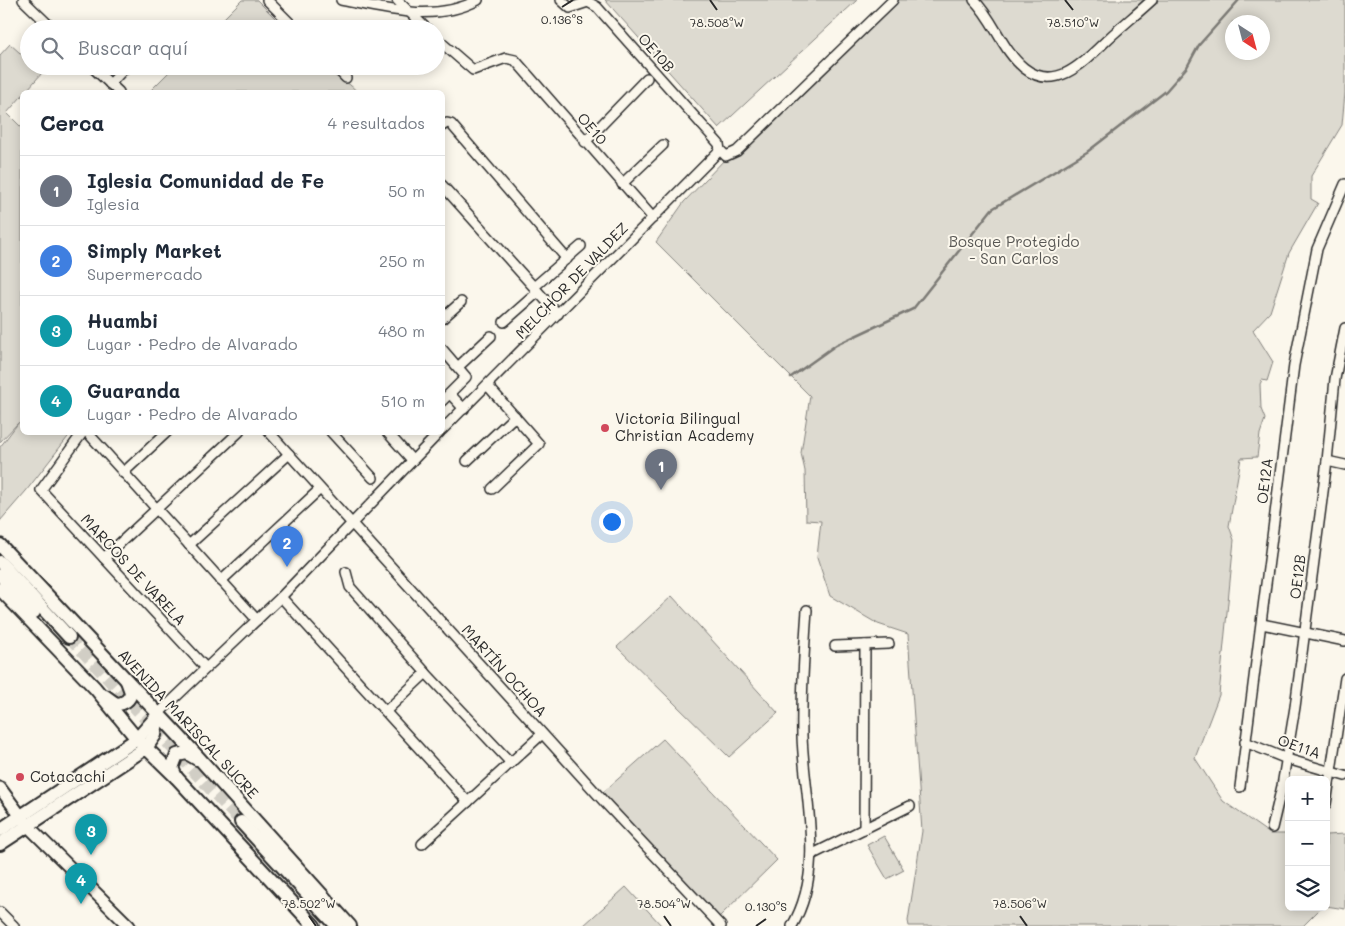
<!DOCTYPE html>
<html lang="es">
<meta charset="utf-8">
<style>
:root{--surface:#fff;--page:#f2f2f3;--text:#1f2937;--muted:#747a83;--line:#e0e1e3;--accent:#0b8043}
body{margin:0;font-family:Mali,sans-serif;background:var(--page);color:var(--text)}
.controls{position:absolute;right:15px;bottom:15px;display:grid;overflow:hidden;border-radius:8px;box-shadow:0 2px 12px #0003}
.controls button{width:45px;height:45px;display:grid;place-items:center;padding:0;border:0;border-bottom:1px solid var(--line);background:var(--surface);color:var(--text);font:25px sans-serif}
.compass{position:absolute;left:1225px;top:15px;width:45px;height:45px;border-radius:50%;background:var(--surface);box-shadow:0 2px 12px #0003;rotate:144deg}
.you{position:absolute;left:611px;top:521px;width:18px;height:18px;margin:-12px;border:4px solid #fff;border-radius:50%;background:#1a73e8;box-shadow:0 0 0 8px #1a73e833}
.badge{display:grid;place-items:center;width:32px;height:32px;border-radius:50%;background:var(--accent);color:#fff;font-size:16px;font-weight:700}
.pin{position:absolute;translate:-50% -41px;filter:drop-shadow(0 1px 2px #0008)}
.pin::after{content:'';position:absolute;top:26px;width:18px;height:15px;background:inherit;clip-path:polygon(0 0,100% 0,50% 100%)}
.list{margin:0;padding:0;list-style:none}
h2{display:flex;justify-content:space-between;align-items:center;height:65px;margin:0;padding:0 20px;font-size:21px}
h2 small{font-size:16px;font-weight:400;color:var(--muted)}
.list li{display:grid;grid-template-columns:32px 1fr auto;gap:15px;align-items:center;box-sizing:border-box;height:70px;padding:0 20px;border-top:1px solid var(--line)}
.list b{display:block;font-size:19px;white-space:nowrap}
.list p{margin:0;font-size:16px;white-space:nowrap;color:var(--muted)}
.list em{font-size:16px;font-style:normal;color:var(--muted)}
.icon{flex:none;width:28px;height:28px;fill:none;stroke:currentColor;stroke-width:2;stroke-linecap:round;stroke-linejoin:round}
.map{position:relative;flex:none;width:1345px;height:926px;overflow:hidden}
.search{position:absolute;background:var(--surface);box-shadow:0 2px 12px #0003;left:20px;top:20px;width:425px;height:55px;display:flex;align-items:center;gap:12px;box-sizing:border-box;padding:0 18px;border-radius:28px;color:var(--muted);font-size:19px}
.panel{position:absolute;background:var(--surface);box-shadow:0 2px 12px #0003;left:20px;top:90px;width:425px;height:345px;border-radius:8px}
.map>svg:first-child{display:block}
.green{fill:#dddad0;stroke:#84827e;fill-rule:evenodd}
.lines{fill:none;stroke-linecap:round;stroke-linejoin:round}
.stream{stroke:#7b7a75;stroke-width:2.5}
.primary-tunnel{stroke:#d1cec5;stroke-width:12;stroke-dasharray:12 6;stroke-linecap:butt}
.minor-casing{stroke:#2b2b2b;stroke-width:12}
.secondary-casing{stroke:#2b2b2b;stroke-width:15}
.primary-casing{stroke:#2b2b2b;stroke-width:16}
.minor{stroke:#fbf7ec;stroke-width:9}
.secondary{stroke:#fbf7ec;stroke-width:11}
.primary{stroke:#fbf7ec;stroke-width:12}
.ticks{fill:none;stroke:#2b2b2b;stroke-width:2}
.poi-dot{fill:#d1495b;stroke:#fbf7ec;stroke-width:2}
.labels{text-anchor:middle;stroke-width:4;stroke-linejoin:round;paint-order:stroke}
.street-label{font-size:15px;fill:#2b2b2b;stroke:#fbf7ec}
.park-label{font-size:15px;fill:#585754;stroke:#fbf7ec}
.poi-label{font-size:15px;fill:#2b2b2b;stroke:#fbf7ec;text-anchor:start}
.ticks-label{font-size:12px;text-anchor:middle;fill:#2b2b2b;stroke:#fbf7ec;stroke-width:4;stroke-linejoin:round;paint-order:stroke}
</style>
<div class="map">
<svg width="1345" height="926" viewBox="0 0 1345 926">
<rect width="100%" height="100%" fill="#fbf7ec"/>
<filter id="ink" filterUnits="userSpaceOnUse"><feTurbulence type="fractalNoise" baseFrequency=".02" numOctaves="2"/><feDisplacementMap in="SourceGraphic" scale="10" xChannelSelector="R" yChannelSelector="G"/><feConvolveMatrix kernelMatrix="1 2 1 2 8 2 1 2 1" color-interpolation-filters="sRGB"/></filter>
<g filter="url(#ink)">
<g class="green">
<polygon points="242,0 257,0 286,29 213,29"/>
<polygon points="605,0 857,0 719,128"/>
<path d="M896,0h449v93l-3,32 -31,51v23l7,4 -29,50 -19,59 -17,18 20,32 -6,19 -5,-1 -2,4 1,25 4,10 -5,15 -3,23 -16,1 -12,68 5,14 -15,155 -24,63 28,43 47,33h19v73h33l-19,19h-394l-1,-5 14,-90 -14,-197 -30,-10 -48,-28 -13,-39 4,-36 -15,-1 -1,-49 -4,-18 9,-57 -154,-154 28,-40 63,-66zM1232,22h30v30h-30z"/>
<polygon points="10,44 29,61 29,66 34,66 42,73 7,113 22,128 22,432 71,433 26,491 0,521 0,447 19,422 0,442 0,55"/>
<path d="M175,66h149c10,11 25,15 33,26h-208z"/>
<polygon points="672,596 778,713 729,757 617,647"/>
<polygon points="663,739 777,860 718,918 600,795"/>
<polygon points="1345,834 1345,909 1326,906 1326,835"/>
<polygon points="884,836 904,870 887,879 867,845"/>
<polygon points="626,887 662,926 583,926"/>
</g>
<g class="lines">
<polyline class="stream" points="791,377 836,345 913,309 992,209 1087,152 1166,91 1187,67 1199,45 1239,0"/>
<polyline class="primary-tunnel" points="69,637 241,822"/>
<defs>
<g id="minor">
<polyline points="23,0 53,29"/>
<polyline points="267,0 296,29"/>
<path d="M341,0c44,9 94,23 137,0"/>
<polyline points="397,0 427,29"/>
<polyline points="561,0 570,8 588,2 597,7 719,144 720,150 726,156 737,151 893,0"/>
<path d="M974,0c20,20 28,50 50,68 33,26 63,-9 85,-30 14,-13 29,-25 43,-38"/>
<polyline points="436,38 473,70 506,58 515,60 653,218"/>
<polyline points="91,66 119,92"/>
<polyline points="334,66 346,78"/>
<polyline points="110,84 127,66"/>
<polyline points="442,126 447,123 451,124 567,259"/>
<polyline points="585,142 647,78"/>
<polyline points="622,184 663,145"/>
<polyline points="442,185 558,314"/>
<polyline points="534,287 581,246"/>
<polyline points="442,319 461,302"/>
<polyline points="504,322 538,292"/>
<polyline points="442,349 466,377 442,401"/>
<polyline points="459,366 491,336"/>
<polyline points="488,386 539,444 492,489"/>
<polyline points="450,394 464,409"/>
<polyline points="442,430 720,150"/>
<polyline points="83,432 41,490 206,668"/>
<polyline points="87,432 257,620"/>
<polyline points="269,432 608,806 721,926"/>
<polyline points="331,432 373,478"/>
<polyline points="387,432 412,460"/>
<polyline points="467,461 515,416"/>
<polyline points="1327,461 1345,465"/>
<polyline points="123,473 167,432"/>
<polyline points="189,545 289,454"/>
<polyline points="104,558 239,432"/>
<polyline points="346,572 350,587 426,673 511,763"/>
<polyline points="221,581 320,489"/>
<polyline points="281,597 468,802"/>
<polyline points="1262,624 1345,641"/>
<polyline points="835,646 889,644"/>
<polyline points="386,711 426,673"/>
<polyline points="158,714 281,597 440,432"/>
<polyline points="1245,742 1287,759 1345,776"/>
<polyline points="1240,787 1294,365 1317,249 1345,184"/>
<polyline points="1326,804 1345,678"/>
<polyline points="1272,828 1282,786 1295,707 1327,461 1335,379 1345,328"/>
<polyline points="864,829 865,645"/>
<polyline points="422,844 542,734"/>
<polyline points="811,855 910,806"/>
<polyline points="0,912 14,926"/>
<path d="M792,926c34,-58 12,-128 10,-190 -1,-42 2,-84 5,-126"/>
</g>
<polyline id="secondary" points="0,788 28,826 129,926"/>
<g id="primary">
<polyline points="0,545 180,737 350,926"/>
<polyline points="0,562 69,637"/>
<polyline points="0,575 34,612"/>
<polyline points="0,589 95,688 137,739 176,777 314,926"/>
<path d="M105,696l11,8c8,0 14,-4 15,-12l-4,-11"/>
<polyline points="176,777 172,768 177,755 187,753 197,759"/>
<polyline points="241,822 337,926"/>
<polyline points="0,830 137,739 157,716"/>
<polyline points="0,844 146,748 155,735 158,714"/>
</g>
</defs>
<use href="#minor" class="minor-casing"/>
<use href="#secondary" class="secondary-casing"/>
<use href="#primary" class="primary-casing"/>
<use href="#minor" class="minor"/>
<use href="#secondary" class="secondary"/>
<use href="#primary" class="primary"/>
</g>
</g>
<path class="ticks" d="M710,0l7,10M1065,0l8,10M562,7l11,-7M309,916l7,10M664,916l7,10M1020,916l7,10M756,926l10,-7"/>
<g class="poi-dot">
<circle cx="605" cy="428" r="5"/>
<circle cx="20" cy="777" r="5"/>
</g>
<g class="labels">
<g class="street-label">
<text transform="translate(656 53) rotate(48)" y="5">OE10B</text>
<text transform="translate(592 129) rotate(49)" y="5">OE10</text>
<text transform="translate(572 281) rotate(-46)" y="5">MELCHOR DE VALDEZ</text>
<text transform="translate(1265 481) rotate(-83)" y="5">OE12A</text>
<text transform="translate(133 570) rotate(47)" y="5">MARCOS DE VARELA</text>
<text transform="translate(1298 577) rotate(-83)" y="5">OE12B</text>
<text transform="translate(504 671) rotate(48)" y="5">MARTÍN OCHOA</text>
<text transform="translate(188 724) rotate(47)" y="5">AVENIDA MARISCAL SUCRE</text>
<text transform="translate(1299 747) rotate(19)" y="5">OE11A</text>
</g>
<g class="park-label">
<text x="1014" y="247">Bosque Protegido<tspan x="1014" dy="17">- San Carlos</tspan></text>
</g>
<g class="poi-label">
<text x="615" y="424">Victoria Bilingual<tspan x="615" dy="17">Christian Academy</tspan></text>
<text x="30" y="782">Cotacachi</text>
</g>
</g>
<g class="ticks-label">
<text x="562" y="24">0.136°S</text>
<text x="717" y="27">78.508°W</text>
<text x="1073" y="27">78.510°W</text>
<text x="309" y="908">78.502°W</text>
<text x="664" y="908">78.504°W</text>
<text x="1020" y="908">78.506°W</text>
<text x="766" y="911">0.130°S</text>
</g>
</svg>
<div class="controls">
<button>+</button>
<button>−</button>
<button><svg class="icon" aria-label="layers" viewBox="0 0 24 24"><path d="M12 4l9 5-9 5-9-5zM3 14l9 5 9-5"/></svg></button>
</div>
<svg class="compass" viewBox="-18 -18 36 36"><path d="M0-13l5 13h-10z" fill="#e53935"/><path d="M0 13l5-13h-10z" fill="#747a83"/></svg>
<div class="you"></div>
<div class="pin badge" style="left:661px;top:490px;background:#6b7280">1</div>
<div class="pin badge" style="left:287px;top:567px;background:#3f7fe0">2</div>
<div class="pin badge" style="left:91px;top:855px;background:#0f9aa8">3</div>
<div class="pin badge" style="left:81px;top:904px;background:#0f9aa8">4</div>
<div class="search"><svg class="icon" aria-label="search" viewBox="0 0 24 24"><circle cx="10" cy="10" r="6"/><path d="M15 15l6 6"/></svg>Buscar aquí</div>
<section class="panel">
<h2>Cerca<small>4 resultados</small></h2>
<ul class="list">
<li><span class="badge" style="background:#6b7280">1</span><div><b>Iglesia Comunidad de Fe</b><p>Iglesia</p></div><em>50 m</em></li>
<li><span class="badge" style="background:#3f7fe0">2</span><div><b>Simply Market</b><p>Supermercado</p></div><em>250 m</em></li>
<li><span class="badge" style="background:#0f9aa8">3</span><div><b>Huambi</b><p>Lugar · Pedro de Alvarado</p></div><em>480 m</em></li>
<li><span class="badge" style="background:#0f9aa8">4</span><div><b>Guaranda</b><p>Lugar · Pedro de Alvarado</p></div><em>510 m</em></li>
</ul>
</section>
</div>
